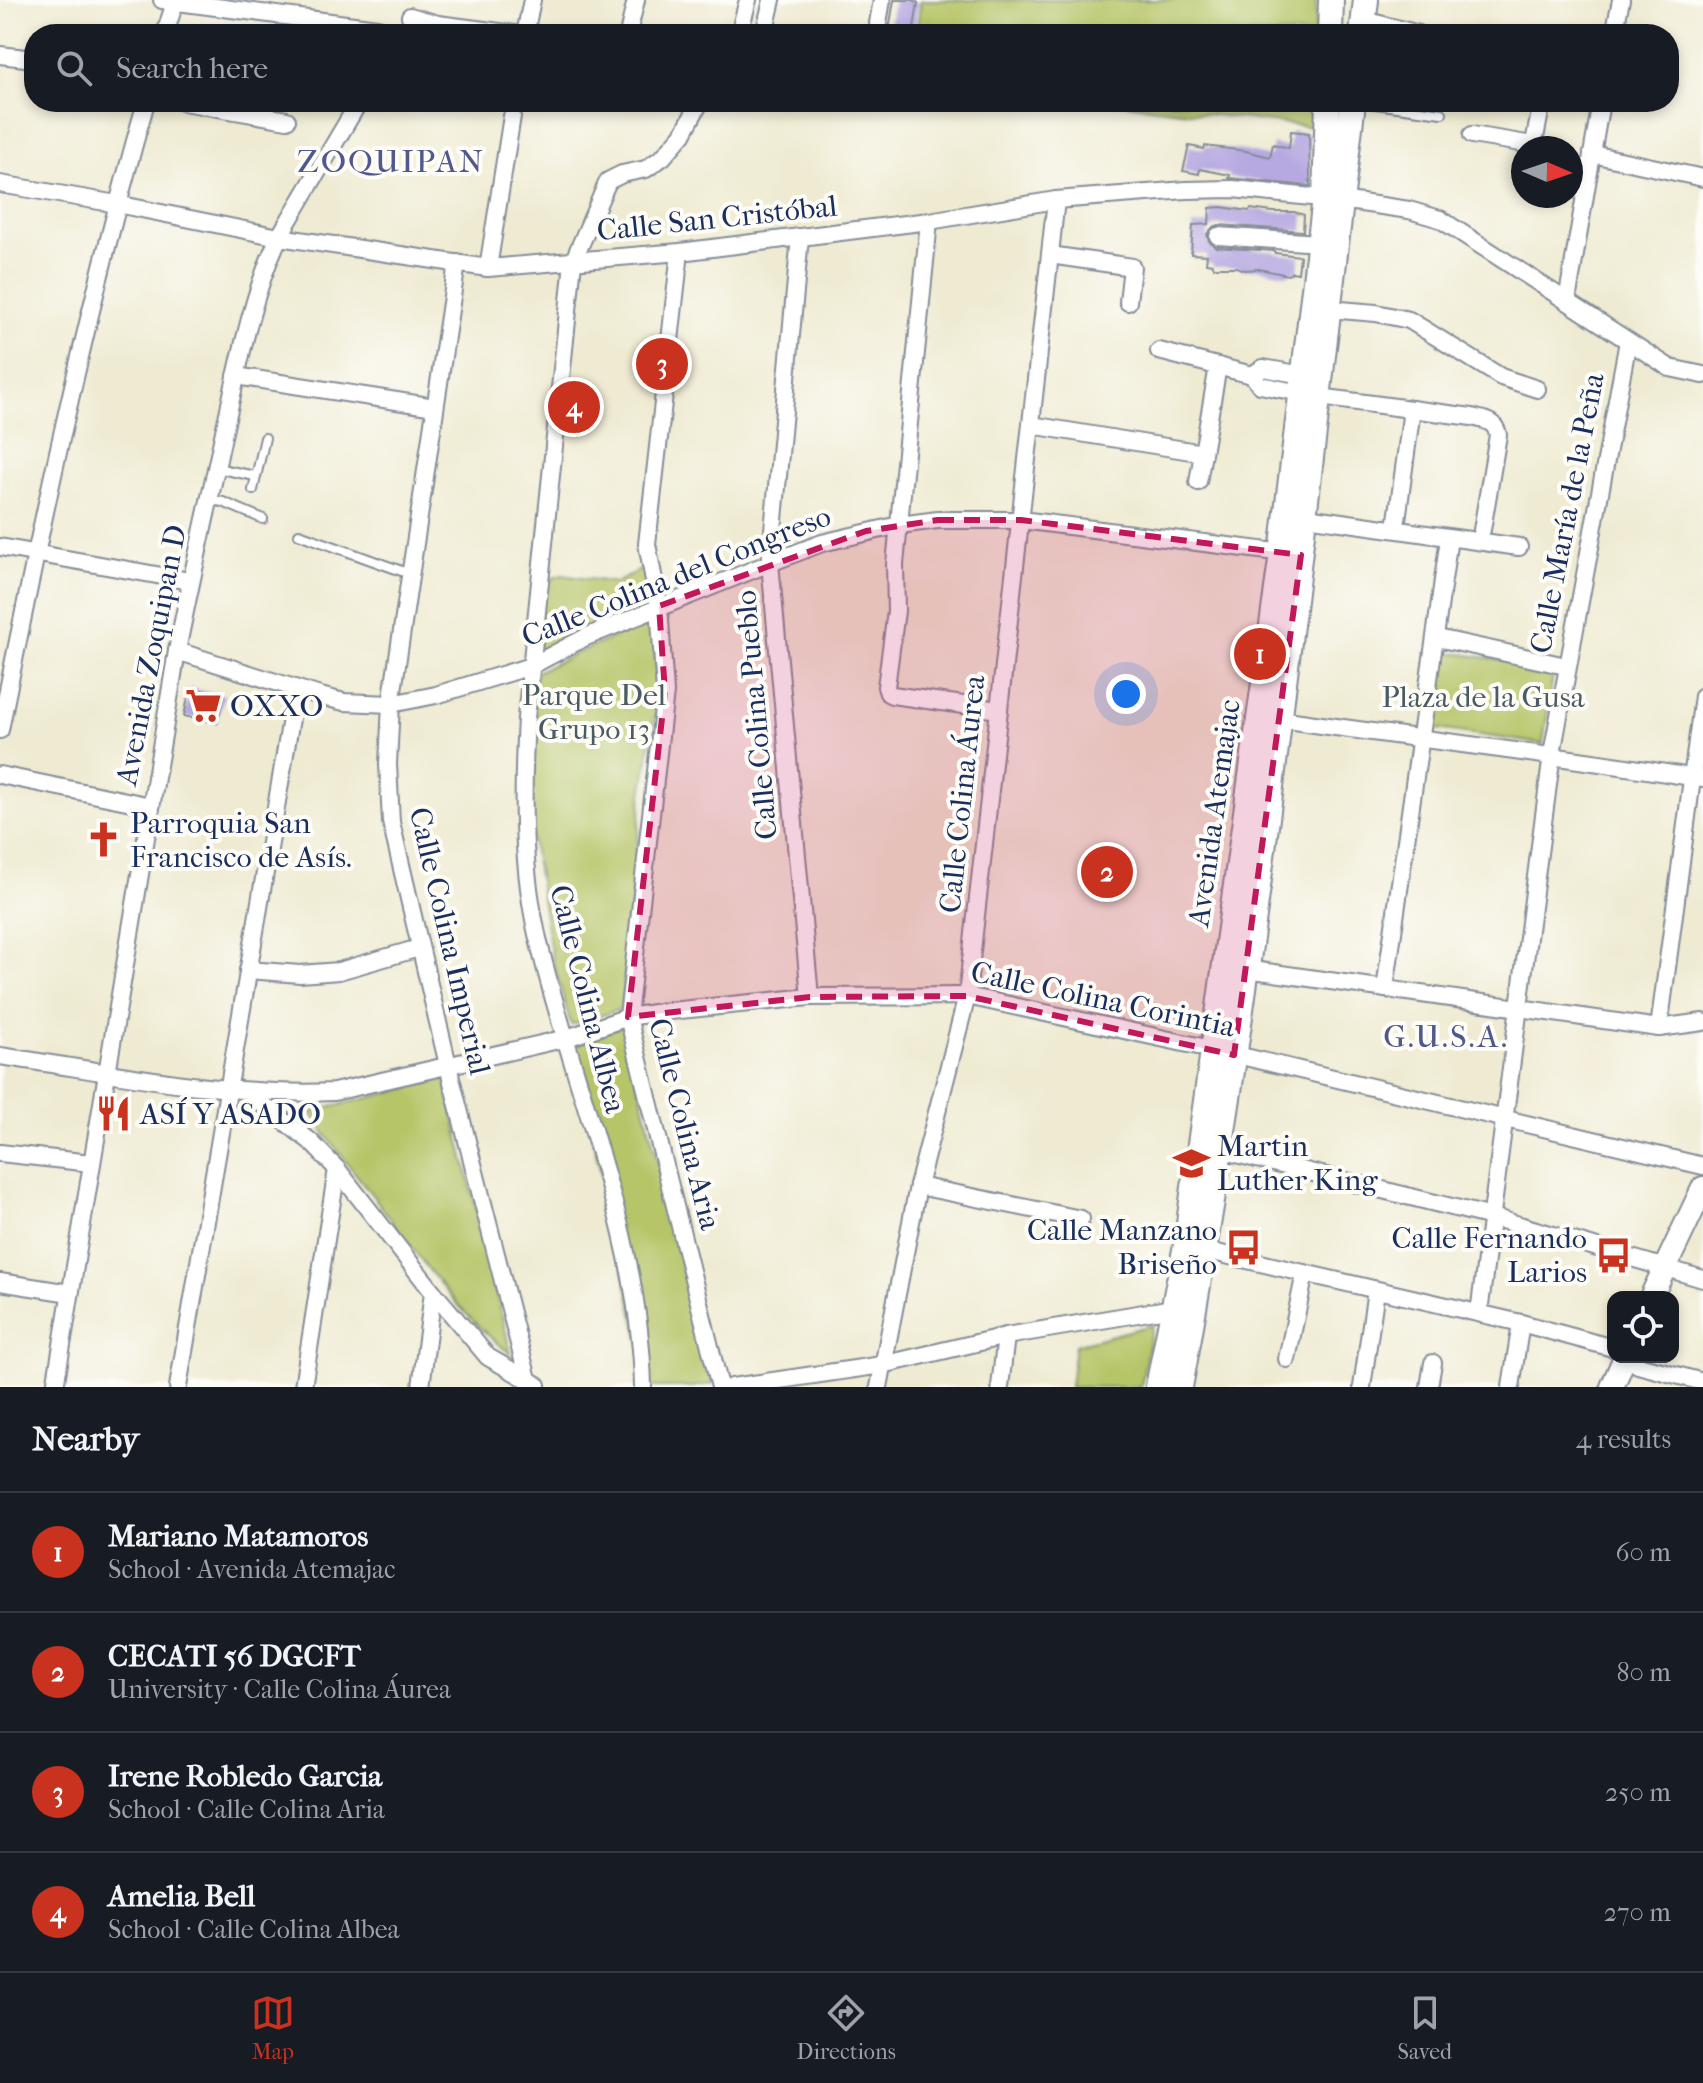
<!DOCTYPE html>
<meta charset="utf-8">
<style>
:root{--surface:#171b24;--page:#20242c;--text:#f1f3f6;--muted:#9ea1a6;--line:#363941;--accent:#c8321e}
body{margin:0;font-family:"IM FELL French Canon",serif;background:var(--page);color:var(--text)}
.controls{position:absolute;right:24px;bottom:24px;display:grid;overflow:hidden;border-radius:16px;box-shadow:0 4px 12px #0003}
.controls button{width:72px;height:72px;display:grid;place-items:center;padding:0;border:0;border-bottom:2px solid var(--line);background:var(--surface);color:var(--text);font:40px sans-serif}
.compass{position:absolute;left:1511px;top:136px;width:72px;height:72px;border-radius:50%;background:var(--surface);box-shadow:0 4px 12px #0003;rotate:92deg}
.you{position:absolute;left:1126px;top:694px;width:28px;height:28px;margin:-20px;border:6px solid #fff;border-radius:50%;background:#1a73e8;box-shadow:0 0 0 12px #1a73e833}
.badge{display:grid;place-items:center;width:52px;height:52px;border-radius:50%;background:var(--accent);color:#fff;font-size:26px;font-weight:700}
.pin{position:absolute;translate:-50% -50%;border:4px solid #fff;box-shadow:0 2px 8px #0006}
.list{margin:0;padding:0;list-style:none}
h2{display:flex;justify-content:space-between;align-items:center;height:104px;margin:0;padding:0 32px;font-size:34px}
h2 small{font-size:26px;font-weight:400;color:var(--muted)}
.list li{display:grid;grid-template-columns:52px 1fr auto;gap:24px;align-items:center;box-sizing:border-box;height:120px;padding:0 32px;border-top:2px solid var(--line)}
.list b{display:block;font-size:30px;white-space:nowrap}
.list p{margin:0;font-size:26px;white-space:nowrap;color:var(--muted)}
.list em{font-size:26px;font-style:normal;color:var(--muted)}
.icon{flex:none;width:44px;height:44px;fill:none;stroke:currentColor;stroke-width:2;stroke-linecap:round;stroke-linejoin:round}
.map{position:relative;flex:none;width:1703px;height:1387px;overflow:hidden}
.search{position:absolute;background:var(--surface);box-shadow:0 4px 12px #0003;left:24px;right:24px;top:24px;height:88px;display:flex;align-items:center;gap:20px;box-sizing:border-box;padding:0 28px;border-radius:32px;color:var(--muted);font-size:30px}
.sheet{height:584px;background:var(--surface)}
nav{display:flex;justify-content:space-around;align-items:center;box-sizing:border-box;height:112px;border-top:2px solid var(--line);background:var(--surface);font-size:22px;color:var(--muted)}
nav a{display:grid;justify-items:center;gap:4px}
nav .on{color:var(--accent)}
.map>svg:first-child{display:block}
.green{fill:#b6c567;stroke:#687a62;stroke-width:2}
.building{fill:#b6a8e1}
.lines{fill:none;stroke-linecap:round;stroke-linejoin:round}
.service-casing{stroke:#858d98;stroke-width:12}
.minor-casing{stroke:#858d98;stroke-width:20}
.tertiary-casing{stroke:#858d98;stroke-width:26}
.secondary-casing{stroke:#858d98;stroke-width:28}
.service{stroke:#fff;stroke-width:8}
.minor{stroke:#fff;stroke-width:16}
.tertiary{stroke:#fff;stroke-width:22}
.secondary{stroke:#fff;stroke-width:24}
.marked{fill:#c2185b;fill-opacity:0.2;stroke:#c2185b;stroke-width:6;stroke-dasharray:16 10;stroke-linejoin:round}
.labels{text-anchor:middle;stroke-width:8;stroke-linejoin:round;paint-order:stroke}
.street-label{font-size:30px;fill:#1b2f5e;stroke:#fdfcf7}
.park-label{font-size:30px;fill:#4a5c61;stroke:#fdfcf7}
.poi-label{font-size:30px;fill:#1b2f5e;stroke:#fdfcf7;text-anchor:start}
.neighbourhood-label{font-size:32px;letter-spacing:2px;fill:#51598c;stroke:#fdfcf7}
</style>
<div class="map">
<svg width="1703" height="1387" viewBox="0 0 1703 1387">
<rect width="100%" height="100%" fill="#fdfcf7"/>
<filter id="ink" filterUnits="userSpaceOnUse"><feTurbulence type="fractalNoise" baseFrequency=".0125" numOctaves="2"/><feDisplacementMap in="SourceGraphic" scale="16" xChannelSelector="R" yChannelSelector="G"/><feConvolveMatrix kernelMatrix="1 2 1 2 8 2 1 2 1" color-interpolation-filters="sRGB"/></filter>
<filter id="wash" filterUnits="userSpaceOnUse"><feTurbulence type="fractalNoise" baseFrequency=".006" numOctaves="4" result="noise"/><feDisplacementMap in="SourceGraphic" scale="32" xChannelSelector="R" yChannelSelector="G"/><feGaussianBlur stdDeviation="1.8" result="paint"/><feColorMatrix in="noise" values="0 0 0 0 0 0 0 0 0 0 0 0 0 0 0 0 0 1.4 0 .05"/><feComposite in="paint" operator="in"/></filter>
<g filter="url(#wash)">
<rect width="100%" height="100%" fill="#efebd3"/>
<g class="green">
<polygon points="921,0 1316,0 1315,34 916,34"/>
<polygon points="1108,102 1314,102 1313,127"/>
<polygon points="644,568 652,601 537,653 544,581 562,575 616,583"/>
<polygon points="653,619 658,698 642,795 621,1009 571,1025 552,957 529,823 536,672"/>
<polygon points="1441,651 1554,668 1543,744 1430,728"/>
<polygon points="624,1025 712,1384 692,1387 650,1387 572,1047"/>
<path d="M445,1079l66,275c-57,-42 -98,-107 -141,-162 -21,-27 -42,-51 -59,-80z"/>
<polygon points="1152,1325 1141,1387 1070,1387 1075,1345"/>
</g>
<g id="blocks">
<g class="building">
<polygon points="894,0 913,0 918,3 913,34 892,34 890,24"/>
<polygon points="1291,131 1309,133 1310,186 1229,178 1230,175 1200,169 1199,174 1183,171 1189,146 1204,149 1205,146 1246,151 1270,157 1273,144 1289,148"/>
<polygon points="1221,207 1249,211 1251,209 1273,212 1294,212 1304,215 1303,231 1219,225 1213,227 1207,234 1209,241 1216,247 1274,251 1275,253 1300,256 1298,273 1292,272 1288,275 1259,269 1245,270 1236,267 1214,267 1212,264 1206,263 1207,255 1191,254 1193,225 1209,224 1210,208"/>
<polygon points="190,688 224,695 217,723 184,716"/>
</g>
</g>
</g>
<g filter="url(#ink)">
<use href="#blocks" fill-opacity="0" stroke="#858d98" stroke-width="2"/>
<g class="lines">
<defs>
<g id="service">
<polyline points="1360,102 1442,113"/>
<polyline points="216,468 255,476"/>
<polyline points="253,490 265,438"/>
<polyline points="210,500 223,502 263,519"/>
<polyline points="299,534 410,574"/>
</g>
<g id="minor">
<polyline points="162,0 377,28 399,34"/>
<polyline points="410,16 438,24 515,34"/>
<polyline points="1364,20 1419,34"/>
<polyline points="165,34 175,2"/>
<polyline points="525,34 532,0"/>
<polyline points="628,34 636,0"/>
<polyline points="739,34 748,0"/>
<polyline points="764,34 772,0"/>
<polyline points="881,34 878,23 882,0"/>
<polyline points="1614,34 1621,0"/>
<polyline points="0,55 34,59"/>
<polyline points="183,102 287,120"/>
<polyline points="1472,135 1533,145"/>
<polyline points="1533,148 1542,102"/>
<polyline points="1592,154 1703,178"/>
<polyline points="0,184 117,204 279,237 488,268 680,252 929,221 1056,200 1186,190 1233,189 1341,200 1409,210 1440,219 1670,368 1703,375"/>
<polyline points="929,221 895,564 896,611 886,687 888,693 892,695 999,710"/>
<polyline points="1218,236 1319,243"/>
<polyline points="800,237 770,563 810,997"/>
<polyline points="680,252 647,544 659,606 665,692 628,1017 720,1387"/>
<polyline points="1050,255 1132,267 1128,302"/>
<polyline points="457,263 391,704 388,764 391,822 451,1078 530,1387"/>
<polyline points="488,268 512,116"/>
<polyline points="1567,301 1601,102"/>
<polyline points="1329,309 1376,313 1409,320 1501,377 1537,389"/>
<polyline points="1159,351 1252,375 1260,385 1301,393"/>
<polyline points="1252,375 1263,368 1303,375"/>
<polyline points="236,376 435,407"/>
<path d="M1319,397l153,20c12,3 24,4 26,18l-16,95"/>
<polyline points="1031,425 1203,453"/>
<polyline points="1198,482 1218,366"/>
<polyline points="1306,517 1519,547"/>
<polyline points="1397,520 1412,409"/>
<polyline points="0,547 190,581"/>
<polyline points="1437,638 1566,666"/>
<polyline points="177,651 320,696 344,702 391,704 436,695 531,666 586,637 770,563 822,543 899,525 938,520 1021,520 1292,554"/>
<path d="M1280,719c141,21 282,36 423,60"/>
<path d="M0,730c42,-211 87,-422 146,-628"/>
<polyline points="0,775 151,806"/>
<polyline points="1246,969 1659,1028 1703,1022"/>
<polyline points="248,970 300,974 339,971 419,948"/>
<polyline points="1385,989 1449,538"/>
<polyline points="1659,1028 1703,696"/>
<path d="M0,1056c111,16 222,41 334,36l233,-54 61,-21 32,-5 150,-15 157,-1 249,54 487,116"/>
<polyline points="250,1091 262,1104 310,1141 337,1169 433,1292 488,1357 537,1385"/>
<polyline points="1220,1150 1492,1217 1703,1279"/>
<polyline points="0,1153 91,1163"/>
<polyline points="918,1186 1081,1219"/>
<polyline points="1195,1248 1521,1323 1613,1348"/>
<polyline points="0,1282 70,1293"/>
<polyline points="1479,1313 1552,754 1628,341"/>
<polyline points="1627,1357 1638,1365 1703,1382"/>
<polyline points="1287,1359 1305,1273"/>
<path d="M55,1387l122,-736c14,-72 31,-143 46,-215 15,-66 27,-137 56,-199l80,-135"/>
<polyline points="178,1387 296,689"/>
<polyline points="303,1387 337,1169"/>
<polyline points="421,1387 433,1292"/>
<path d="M643,1387c-3,-153 -69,-297 -104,-444 -18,-74 -17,-150 -13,-225l47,-456 35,-81 14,-7 24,-5 17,-12 20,-23 17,-32"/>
<polyline points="732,1387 882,1365 1006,1336 1179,1307"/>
<polyline points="879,1387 918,1186 967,996 1056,200"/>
<polyline points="1000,1387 1006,1336"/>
<polyline points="1362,1387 1376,1290"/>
<polyline points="1429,1387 1433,1363"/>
<polyline points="1511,1387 1521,1323"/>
</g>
<g id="tertiary">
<polyline points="1651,1297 1703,1188"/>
<polyline points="1612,1387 1625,1357"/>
</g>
<g id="secondary">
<polyline points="1330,34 1331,0"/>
<polyline points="1362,34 1366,0"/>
<polyline points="1158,1387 1186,1245 1282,553 1325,198 1328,102"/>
<path d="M1180,1387c78,-425 121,-856 173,-1285"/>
</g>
</defs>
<use href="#service" class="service-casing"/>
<use href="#minor" class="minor-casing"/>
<use href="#tertiary" class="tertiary-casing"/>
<use href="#secondary" class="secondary-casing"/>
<use href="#service" class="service"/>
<use href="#minor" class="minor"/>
<use href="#tertiary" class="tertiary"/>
<use href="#secondary" class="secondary"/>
</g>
</g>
<path class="marked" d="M938,520h83l280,35 -67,500 -267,-59 -157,1 -182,20 37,-325 -6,-86 207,-75z"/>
<defs>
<symbol id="supermarket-bare" viewBox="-9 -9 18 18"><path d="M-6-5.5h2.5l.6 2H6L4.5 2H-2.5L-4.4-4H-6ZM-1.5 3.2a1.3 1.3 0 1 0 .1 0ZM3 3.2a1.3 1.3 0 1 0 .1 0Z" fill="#c8321e" stroke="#fdfcf7" stroke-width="2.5" paint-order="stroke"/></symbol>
<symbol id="church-bare" viewBox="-9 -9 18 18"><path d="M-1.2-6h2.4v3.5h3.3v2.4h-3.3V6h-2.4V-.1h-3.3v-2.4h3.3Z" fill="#c8321e" stroke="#fdfcf7" stroke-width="2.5" paint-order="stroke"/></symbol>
<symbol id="restaurant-bare" viewBox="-9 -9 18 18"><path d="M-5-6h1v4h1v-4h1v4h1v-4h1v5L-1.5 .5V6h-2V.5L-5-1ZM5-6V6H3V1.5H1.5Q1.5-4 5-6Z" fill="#c8321e" stroke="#fdfcf7" stroke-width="2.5" paint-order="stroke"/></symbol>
<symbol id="school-bare" viewBox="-9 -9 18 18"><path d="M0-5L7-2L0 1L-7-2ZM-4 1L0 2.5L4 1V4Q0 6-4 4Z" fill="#c8321e" stroke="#fdfcf7" stroke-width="2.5" paint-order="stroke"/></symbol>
<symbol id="bus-bare" viewBox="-9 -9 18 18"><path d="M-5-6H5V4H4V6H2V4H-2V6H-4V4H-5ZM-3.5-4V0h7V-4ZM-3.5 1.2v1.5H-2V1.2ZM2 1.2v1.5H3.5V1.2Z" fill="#c8321e" stroke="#fdfcf7" stroke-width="2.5" paint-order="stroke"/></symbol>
</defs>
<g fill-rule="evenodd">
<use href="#supermarket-bare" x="178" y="680" width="51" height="51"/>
<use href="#church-bare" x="78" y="814" width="51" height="51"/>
<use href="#restaurant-bare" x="88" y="1088" width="51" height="51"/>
<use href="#school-bare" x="1166" y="1138" width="51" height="51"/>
<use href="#bus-bare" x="1218" y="1222" width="51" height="51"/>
<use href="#bus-bare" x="1588" y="1230" width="51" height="51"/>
</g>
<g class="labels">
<g class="street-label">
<text transform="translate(717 218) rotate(-6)" y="10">Calle San Cristóbal</text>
<text transform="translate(1567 513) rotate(-79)" y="10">Calle María de la Peña</text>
<text transform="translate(676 576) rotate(-22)" y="10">Calle Colina del Congreso</text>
<text transform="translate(151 655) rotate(-79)" y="10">Avenida Zoquipan D</text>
<text transform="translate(756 715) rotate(-95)" y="10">Calle Colina Pueblo</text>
<text transform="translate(962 794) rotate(-84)" y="10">Calle Colina Áurea</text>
<text transform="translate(1214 813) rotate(-82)" y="10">Avenida Atemajac</text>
<text transform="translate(450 941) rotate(77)" y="10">Calle Colina Imperial</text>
<text transform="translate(588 999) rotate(76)" y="10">Calle Colina Albea</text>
<text transform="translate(1103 999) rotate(12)" y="10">Calle Colina Corintia</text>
<text transform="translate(685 1124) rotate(76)" y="10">Calle Colina Aria</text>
</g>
<g class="park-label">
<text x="594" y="705">Parque Del<tspan x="594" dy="34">Grupo 13</tspan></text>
<text x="1483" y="707">Plaza de la Gusa</text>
</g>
<g class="poi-label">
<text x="230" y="716">OXXO</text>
<text x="130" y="833">Parroquia San<tspan x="130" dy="34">Francisco de Asís.</tspan></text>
<text x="140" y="1124">ASÍ Y ASADO</text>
<text x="1217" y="1156">Martin<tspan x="1217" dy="34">Luther King</tspan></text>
<text x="1217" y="1240" text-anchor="end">Calle Manzano<tspan x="1217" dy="34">Briseño</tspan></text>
<text x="1587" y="1248" text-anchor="end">Calle Fernando<tspan x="1587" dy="34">Larios</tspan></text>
</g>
<g class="neighbourhood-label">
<text x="391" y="172">ZOQUIPAN</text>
<text x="1446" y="1047">G.U.S.A.</text>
</g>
</g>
</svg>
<div class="controls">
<button><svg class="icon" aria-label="locate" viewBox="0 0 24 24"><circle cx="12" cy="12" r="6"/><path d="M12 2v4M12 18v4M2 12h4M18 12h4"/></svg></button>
</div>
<svg class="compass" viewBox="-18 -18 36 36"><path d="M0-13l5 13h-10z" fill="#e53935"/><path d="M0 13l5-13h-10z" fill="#9ea1a6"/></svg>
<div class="you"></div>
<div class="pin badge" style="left:1260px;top:654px">1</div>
<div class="pin badge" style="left:1107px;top:872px">2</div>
<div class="pin badge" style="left:662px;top:364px">3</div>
<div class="pin badge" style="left:574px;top:407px">4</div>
<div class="search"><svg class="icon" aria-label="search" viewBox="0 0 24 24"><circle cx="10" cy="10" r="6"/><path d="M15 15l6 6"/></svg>Search here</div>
</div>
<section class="sheet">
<h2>Nearby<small>4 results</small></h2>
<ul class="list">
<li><span class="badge">1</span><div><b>Mariano Matamoros</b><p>School · Avenida Atemajac</p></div><em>60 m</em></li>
<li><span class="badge">2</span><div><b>CECATI 56 DGCFT</b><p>University · Calle Colina Áurea</p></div><em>80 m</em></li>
<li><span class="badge">3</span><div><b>Irene Robledo Garcia</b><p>School · Calle Colina Aria</p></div><em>250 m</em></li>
<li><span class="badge">4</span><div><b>Amelia Bell</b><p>School · Calle Colina Albea</p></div><em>270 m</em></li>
</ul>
</section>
<nav>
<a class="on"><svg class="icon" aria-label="map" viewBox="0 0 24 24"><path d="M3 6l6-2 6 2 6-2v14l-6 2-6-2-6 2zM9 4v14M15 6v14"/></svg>Map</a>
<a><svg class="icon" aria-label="directions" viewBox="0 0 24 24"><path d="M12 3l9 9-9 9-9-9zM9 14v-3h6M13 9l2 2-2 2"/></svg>Directions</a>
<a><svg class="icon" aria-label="saved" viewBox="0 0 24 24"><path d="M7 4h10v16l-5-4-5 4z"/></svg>Saved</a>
</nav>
